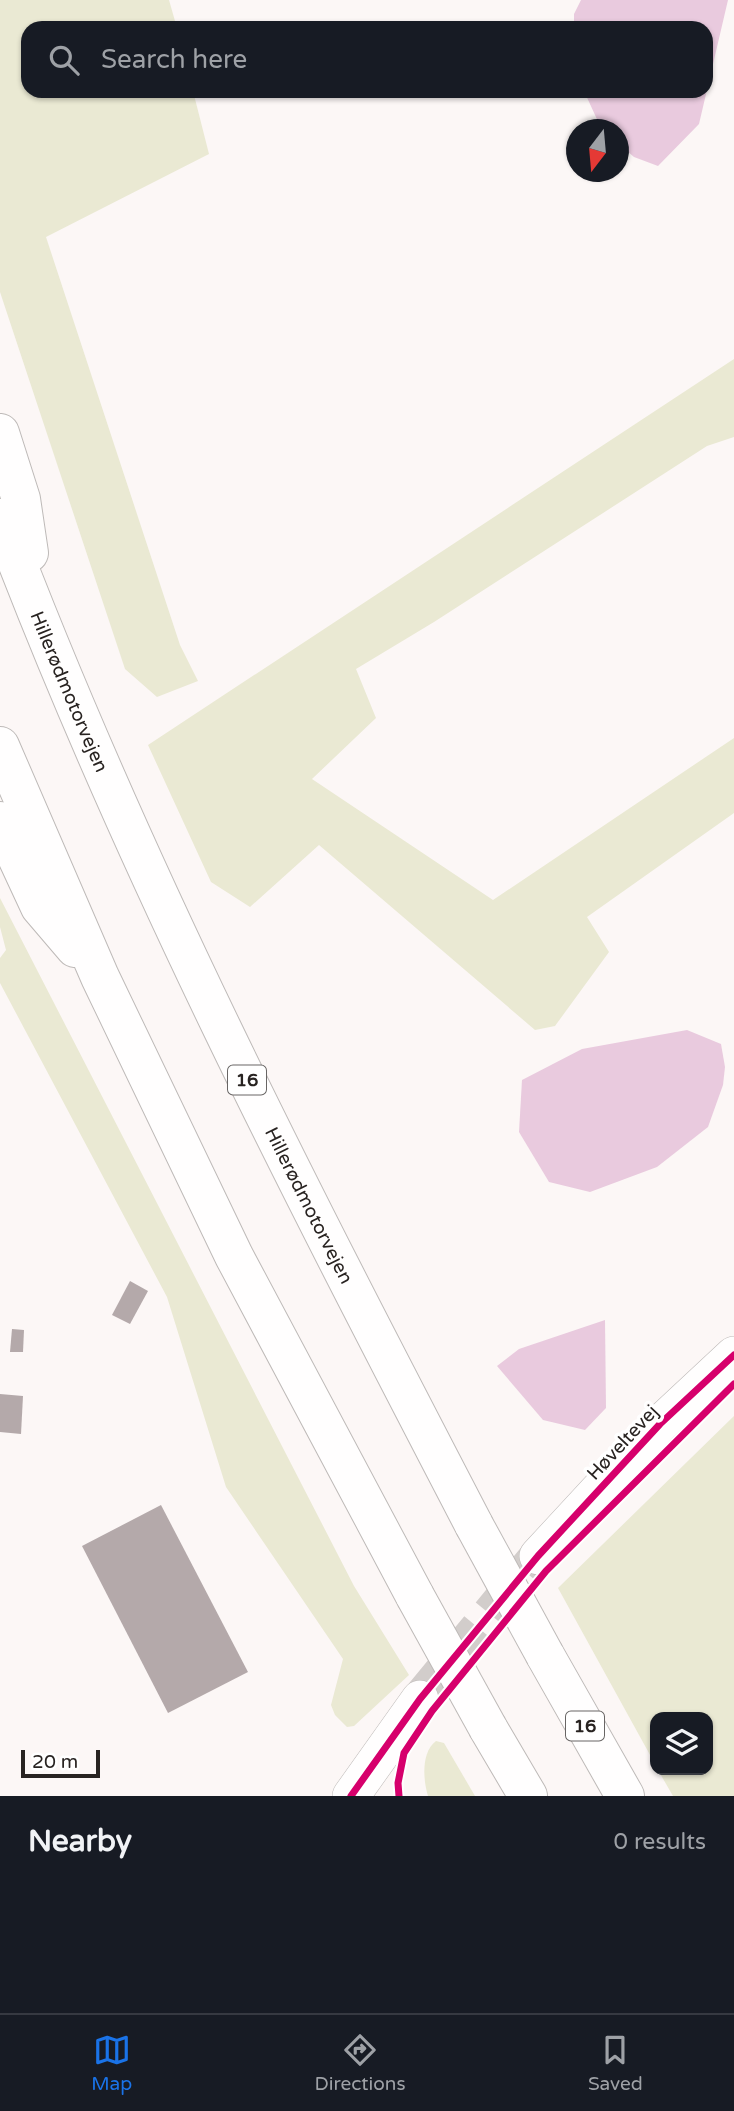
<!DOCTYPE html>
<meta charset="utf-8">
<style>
:root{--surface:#171b24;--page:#20242c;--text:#f1f3f6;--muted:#9ea1a6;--line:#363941;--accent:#1a73e8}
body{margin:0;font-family:"Varela Round",sans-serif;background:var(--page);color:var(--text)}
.controls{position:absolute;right:21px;bottom:21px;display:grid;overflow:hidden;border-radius:14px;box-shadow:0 2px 5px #0004}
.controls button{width:63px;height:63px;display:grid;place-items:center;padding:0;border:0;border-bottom:2px solid var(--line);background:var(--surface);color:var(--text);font:35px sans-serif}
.compass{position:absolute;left:566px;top:119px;width:63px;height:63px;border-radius:50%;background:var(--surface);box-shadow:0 2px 5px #0004;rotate:196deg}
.scale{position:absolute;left:21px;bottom:18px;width:79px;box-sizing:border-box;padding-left:7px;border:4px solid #282321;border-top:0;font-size:19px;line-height:24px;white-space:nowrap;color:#282321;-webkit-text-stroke:5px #fff;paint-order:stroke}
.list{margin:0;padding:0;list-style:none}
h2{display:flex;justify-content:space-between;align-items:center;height:91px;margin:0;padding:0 28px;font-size:30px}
h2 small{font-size:23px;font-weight:400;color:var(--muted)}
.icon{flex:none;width:38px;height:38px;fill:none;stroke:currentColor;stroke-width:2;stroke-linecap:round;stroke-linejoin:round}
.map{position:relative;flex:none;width:734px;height:1796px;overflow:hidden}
.search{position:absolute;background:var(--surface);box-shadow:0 2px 5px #0004;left:21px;right:21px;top:21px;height:77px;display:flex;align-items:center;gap:18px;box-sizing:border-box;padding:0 24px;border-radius:21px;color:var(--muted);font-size:26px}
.sheet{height:217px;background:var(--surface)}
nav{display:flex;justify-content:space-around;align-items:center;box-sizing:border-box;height:98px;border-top:2px solid var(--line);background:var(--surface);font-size:19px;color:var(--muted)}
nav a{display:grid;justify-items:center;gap:4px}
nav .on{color:var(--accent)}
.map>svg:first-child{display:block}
.green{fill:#eae9d3}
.water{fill:#e9cade}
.building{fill:#b4a9aa}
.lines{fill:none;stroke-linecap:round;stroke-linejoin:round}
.secondary-tunnel{stroke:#d2cdcb;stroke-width:37;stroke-dasharray:37 18;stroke-linecap:butt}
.secondary-casing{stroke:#bebab8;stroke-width:38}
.highway-casing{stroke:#bebab8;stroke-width:40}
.secondary{stroke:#fffefe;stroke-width:37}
.highway{stroke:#fffefe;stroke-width:38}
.highway-bridge-casing{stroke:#bebab8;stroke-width:40;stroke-linecap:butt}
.highway-bridge{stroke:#fffefe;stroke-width:38}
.cycleway-casing{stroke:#fff;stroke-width:11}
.cycleway{stroke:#d6006c;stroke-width:7}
.labels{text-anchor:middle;stroke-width:7;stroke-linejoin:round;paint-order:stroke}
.shield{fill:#fff;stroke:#686564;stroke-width:2}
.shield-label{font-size:18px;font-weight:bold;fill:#282321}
.street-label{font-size:19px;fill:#282321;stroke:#fff}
</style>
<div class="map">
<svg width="734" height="1796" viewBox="0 0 734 1796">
<rect width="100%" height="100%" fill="#fcf7f6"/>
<g class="green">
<polygon points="0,0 169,0 177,28 28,28 28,91 193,91 209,154 46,237 180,645 198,681 157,697 125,669 0,292"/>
<polygon points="734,359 734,437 707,446 434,622 356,669 376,718 312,779 493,900 734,738 734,813 587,917 609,952 555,1026 535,1030 319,845 250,907 211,882 148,745"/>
<polygon points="0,898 354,1586 409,1675 354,1726 347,1727 335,1715 331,1705 343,1659 226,1487 167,1297 0,983 0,958 6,950 0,927"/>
<polygon points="734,1416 734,1796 673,1796 658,1770 708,1770 708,1717 655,1717 655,1764 558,1588"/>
<path d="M436,1741l8,2 31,53h-47c-5,-16 -7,-44 8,-55z"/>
</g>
<g class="water">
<polygon points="581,0 728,0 699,124 658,166 634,157 619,144 618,130 601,128 584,91 706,91 706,28 574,28 574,14"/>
<polygon points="687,1030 721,1044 725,1067 723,1085 708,1127 657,1167 590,1192 549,1182 519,1132 522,1080 582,1049"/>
<polygon points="605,1320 606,1408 585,1430 543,1420 497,1366 519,1349"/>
</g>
<g class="building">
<polygon points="130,1281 148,1291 130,1324 112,1315"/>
<polygon points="12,1329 24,1330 23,1352 10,1352"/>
<polygon points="0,1394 23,1396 21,1434 0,1432"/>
<polygon points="161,1505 248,1672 168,1713 82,1546"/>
</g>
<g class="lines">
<polyline class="secondary-tunnel" points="420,1699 538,1556"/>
<defs>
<g id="secondary">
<polyline points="538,1556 660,1424 734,1355"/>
<polyline points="351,1796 420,1699"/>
</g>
<g id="highway">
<polyline points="0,433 21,499 29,553"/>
<path id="s1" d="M0,518c131,347 303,678 474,1007"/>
<polyline points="0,746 100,977 234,1256 415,1596"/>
<polyline points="0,821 40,907 75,948"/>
<polyline points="545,1655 625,1796"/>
<polyline points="488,1728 528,1796"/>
</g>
</defs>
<use href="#secondary" class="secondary-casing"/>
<use href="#highway" class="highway-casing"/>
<use href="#secondary" class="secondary"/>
<use href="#highway" class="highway"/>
<defs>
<g id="highway-bridge">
<polyline points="474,1525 545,1655"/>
<polyline points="415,1596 488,1728"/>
</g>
</defs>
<use href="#highway-bridge" class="highway-bridge-casing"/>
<use href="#highway-bridge" class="highway-bridge"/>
<defs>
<g id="cycleway">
<polyline points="351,1796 420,1699 538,1556 660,1424 734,1355"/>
<polyline points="399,1796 398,1783 404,1753 432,1711 546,1571 734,1384"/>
</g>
</defs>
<use href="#cycleway" class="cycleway-casing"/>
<use href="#cycleway" class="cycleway"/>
</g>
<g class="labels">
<g class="shield">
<rect x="228" y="1065.5" width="38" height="29" rx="5"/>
<rect x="566" y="1711.5" width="38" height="29" rx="5"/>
</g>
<g class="shield-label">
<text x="247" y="1086">16</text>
<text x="585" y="1732">16</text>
</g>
<g class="street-label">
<text dy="7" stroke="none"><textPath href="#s1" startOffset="187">Hillerødmotorvejen</textPath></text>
<text dy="7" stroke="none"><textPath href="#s1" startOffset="754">Hillerødmotorvejen</textPath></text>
<text transform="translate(622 1442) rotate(-47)" y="7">Høveltevej</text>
</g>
</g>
</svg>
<div class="controls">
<button><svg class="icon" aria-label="layers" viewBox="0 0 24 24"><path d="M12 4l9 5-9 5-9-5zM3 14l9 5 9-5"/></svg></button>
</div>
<svg class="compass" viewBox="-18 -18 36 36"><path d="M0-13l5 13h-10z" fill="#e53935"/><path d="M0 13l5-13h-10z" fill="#9ea1a6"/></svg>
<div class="scale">20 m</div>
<div class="search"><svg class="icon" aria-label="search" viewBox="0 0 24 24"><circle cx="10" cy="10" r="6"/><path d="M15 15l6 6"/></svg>Search here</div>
</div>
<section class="sheet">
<h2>Nearby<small>0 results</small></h2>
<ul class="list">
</ul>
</section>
<nav>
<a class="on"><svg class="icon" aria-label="map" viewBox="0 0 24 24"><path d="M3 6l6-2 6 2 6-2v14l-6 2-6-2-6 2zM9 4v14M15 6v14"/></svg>Map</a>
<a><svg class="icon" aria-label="directions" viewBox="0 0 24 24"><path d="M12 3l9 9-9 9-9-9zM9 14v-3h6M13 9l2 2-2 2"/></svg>Directions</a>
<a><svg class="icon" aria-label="saved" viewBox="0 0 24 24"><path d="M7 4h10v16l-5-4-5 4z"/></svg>Saved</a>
</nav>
